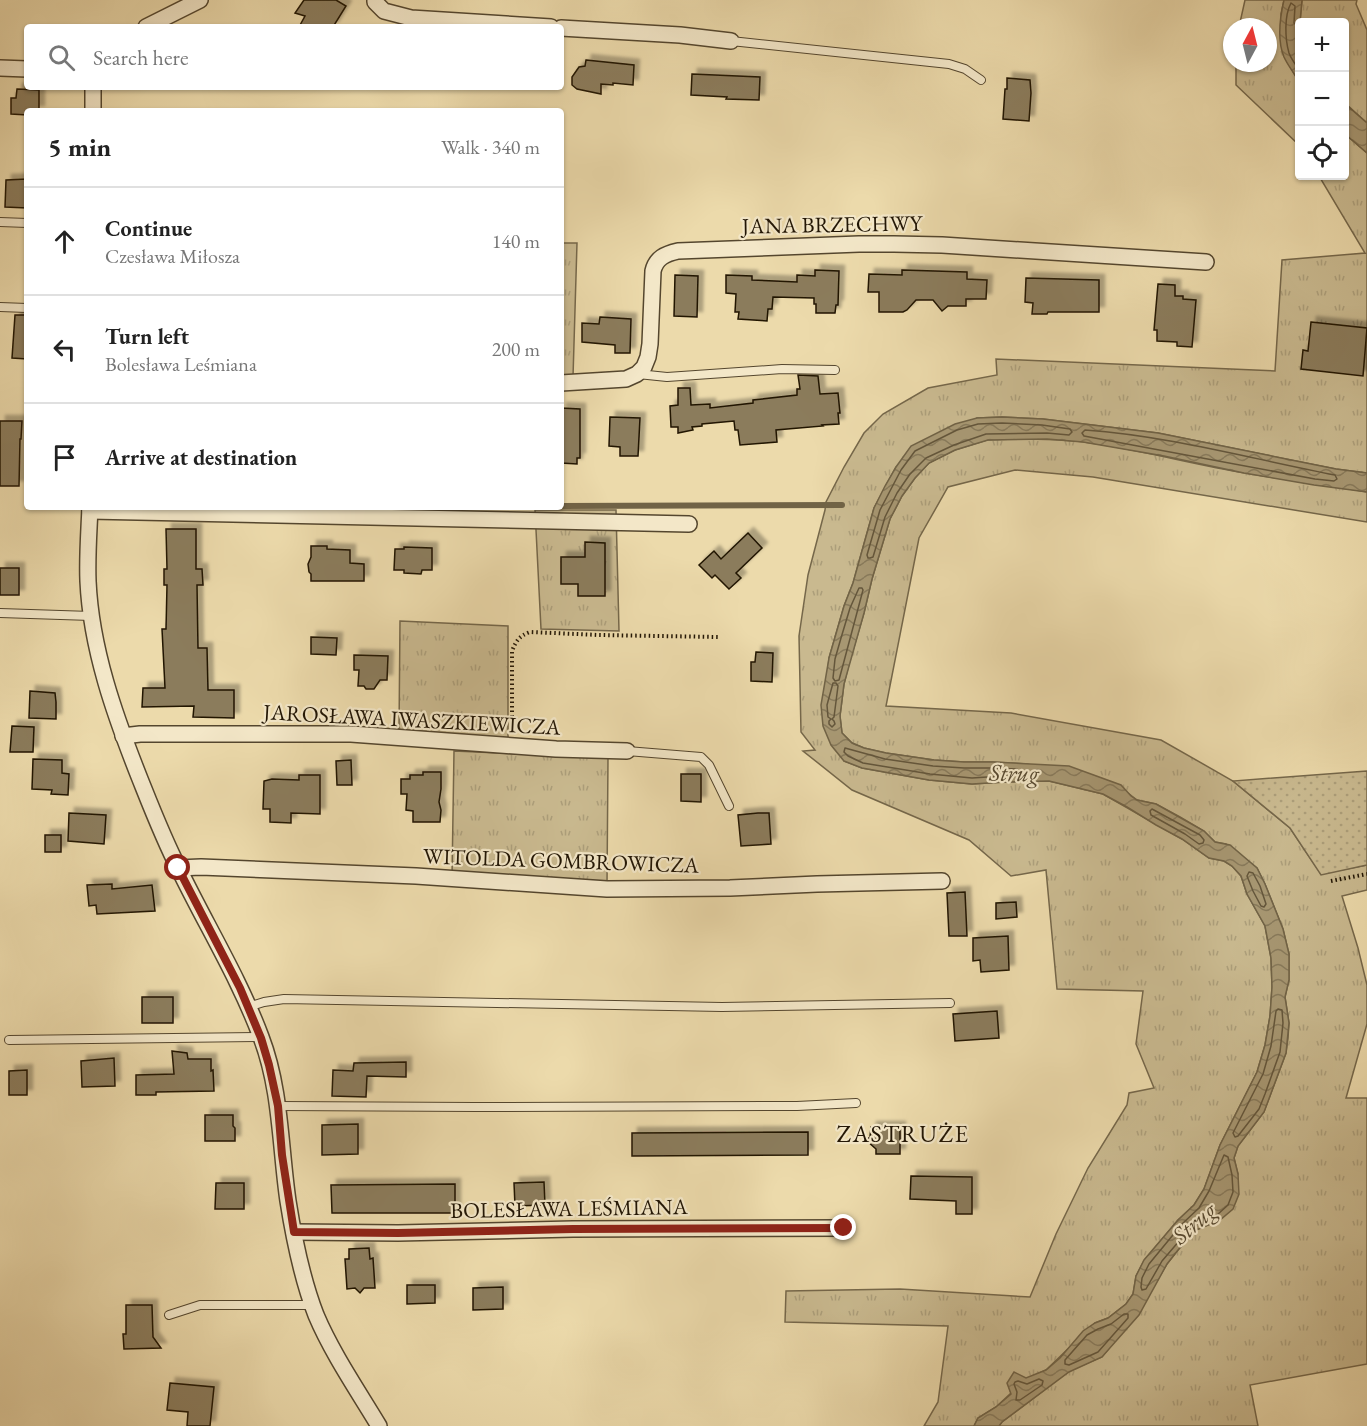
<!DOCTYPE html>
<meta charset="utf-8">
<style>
:root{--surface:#fff;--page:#f2f2f2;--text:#222;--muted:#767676;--line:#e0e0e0}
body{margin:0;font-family:"EB Garamond",serif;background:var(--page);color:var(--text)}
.controls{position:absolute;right:18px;top:18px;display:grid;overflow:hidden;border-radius:6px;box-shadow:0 2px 4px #0004}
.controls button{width:54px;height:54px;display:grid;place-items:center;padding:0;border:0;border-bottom:2px solid var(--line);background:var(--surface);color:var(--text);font:30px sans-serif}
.compass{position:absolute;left:1223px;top:18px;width:54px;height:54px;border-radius:50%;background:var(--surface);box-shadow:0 2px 4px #0004;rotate:7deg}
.stop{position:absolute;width:18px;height:18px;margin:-14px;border:4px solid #8f2418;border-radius:50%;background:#fff}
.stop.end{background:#8f2418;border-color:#fff;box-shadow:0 2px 6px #0008}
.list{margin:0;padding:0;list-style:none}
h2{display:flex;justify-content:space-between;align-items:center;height:78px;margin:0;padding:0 24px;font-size:26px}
h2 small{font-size:20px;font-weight:400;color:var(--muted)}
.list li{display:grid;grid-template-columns:39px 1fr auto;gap:18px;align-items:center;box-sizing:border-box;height:108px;padding:0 24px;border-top:2px solid var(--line)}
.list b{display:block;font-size:22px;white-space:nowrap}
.list p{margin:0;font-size:20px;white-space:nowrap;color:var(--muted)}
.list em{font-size:20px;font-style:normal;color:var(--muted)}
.icon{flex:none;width:33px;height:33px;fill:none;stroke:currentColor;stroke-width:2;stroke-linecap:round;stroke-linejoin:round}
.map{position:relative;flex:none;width:1367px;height:1426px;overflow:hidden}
.search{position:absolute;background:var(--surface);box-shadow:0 2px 4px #0004;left:24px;top:24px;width:540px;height:66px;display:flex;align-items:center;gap:15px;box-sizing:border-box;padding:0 21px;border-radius:6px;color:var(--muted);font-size:22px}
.panel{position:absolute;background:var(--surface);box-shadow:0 2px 4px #0004;left:24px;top:108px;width:540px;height:402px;border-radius:6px}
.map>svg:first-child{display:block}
.grass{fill:url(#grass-tufts);stroke:#75674a;stroke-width:1.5}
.garden{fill:url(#garden-dots);stroke:#75674a;stroke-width:1.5}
.water{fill:url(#water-waves);stroke:#716346;stroke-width:1.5}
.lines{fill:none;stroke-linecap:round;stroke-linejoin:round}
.shore{stroke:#64563b;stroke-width:1.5}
.stream{stroke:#716346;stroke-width:6}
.building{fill:#8b7b5b;stroke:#211504;stroke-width:1.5;filter:url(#shadow)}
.service-casing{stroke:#54462e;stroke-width:10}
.minor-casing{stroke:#54462e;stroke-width:18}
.path{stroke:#211504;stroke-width:4;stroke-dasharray:1.5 3;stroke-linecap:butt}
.service{stroke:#f3e7c8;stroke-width:8}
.minor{stroke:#f3e7c8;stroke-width:15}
.route{stroke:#8f2418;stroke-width:8}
.labels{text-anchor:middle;stroke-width:4.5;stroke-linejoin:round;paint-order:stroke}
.street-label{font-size:22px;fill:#211504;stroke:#f3e7c8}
.water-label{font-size:24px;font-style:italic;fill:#574930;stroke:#f3e7c8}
.neighbourhood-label{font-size:24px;letter-spacing:1.5px;fill:#211504;stroke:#f3e7c8}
</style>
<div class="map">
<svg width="1367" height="1426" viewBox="0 0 1367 1426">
<defs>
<pattern id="grass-tufts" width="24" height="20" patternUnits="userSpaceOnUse" patternTransform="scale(1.5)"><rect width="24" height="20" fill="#c9b98f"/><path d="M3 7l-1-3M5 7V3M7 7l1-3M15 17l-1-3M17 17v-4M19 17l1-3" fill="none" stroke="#ac9e7a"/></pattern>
<pattern id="garden-dots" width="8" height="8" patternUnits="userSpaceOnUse" patternTransform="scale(1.5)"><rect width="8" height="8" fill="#c9b98f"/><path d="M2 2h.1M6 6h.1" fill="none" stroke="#ac9e7a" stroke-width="1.8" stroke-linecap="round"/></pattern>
<pattern id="water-waves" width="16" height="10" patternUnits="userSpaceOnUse" patternTransform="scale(1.5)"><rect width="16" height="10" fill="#a79772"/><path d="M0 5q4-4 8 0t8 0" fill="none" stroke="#887a5b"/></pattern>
<filter id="shadow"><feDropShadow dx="5.5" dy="-5.5" stdDeviation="1.5" flood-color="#0004"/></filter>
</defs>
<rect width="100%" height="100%" fill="#ecdaab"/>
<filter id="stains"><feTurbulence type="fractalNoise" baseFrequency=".00333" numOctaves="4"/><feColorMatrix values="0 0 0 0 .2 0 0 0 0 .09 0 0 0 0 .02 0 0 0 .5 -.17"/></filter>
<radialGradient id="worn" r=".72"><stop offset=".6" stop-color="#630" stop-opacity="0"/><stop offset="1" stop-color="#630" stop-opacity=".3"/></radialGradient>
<g class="grass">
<polygon points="1245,0 1284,0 1281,14 1284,56 1299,82 1299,145 1236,85 1236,63 1268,63 1268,27 1239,27"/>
<polygon points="1302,0 1357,0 1356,4 1367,30 1367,123 1345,103 1344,22 1300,22"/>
<polygon points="1345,134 1367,153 1367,473 1336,469 1158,433 1043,419 1002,417 977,418 896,467 874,508 853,583 844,606 829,658 827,680 844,761 862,768 929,780 972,784 1005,782 1049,781 1103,794 1182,839 1209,858 1224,861 1232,866 1241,876 1247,894 1265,926 1271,958 1272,987 1270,1016 1265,1045 1257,1072 1220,1145 1204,1189 1194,1205 1178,1220 1144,1261 1136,1276 1133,1294 1126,1304 1108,1318 1095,1323 1046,1370 1009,1387 1011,1393 996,1407 978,1418 974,1426 924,1426 938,1402 948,1326 785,1322 786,1291 900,1289 1030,1297 1056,1234 1088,1168 1127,1105 1129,1093 1154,1088 1136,1044 1143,991 1057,989 1046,870 1011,876 969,840 852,790 803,751 815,750 801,732 799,636 808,575 825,510 826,502 844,467 864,433 883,414 928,388 997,375 996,359 1275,371 1282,260 1365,253 1319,176 1344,176"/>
<polygon points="561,243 577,243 573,377 561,378"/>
<path d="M1015,439c23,0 46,0 69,3 54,7 107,22 161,31 41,7 81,12 122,19v30l-274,-45 -78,-7 -67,17 -29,51 -33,168 125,7 150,27 72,41 57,47 31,46 46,-9v25l-25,6 16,52 9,37v39l-21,74h21v266l-117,21 8,41h-259l3,-4 67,-51 33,-14 17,-21 29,-40 19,-32 11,-14 18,-20 24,-10 18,-46 -4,-16 4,-12 26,-34 22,-59 2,-15 1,-15 -4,-26 4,-17v-26l-6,-25 -18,-45 -8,-16 -31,-24 -11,-2 -11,-11 -24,-14 -24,-13 -19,-4 -13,-10 -97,-26 -34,-2h-29l-30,-2 -48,-7 -22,-5 -12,-5 -10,-10 -2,-17 4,-32 5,-20 15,-51 8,-34 18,-60 12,-23 13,-18 14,-15 26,-13 32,-10z"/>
<polygon points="535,510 616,510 619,631 541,629"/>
<polygon points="400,621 508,626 508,740 399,732"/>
<polygon points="454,751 608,758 607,886 452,877"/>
</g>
<polygon class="garden" points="1367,771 1367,865 1321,875 1290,828 1233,781"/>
<g class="water">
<path d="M1284,0h18l-2,22 -1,60c-4,-8 -11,-16 -15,-25 -7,-17 -4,-40 0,-57z"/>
<polygon points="1344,103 1367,123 1367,153 1345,134"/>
<polygon points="1002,417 1043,419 1158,433 1336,469 1367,473 1367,492 1314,485 1244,473 1164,456 1083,442 1047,439 988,440 955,450 929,463 915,478 902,496 890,519 872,579 864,613 844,684 840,716 842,733 852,743 864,748 886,753 934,760 964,762 993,762 1069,766 1121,785 1131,796 1137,800 1156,804 1204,831 1215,842 1230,845 1257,868 1265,884 1283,929 1289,954 1289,980 1285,997 1289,1023 1286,1053 1264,1112 1238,1146 1234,1158 1238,1174 1239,1194 1233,1209 1220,1220 1196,1230 1178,1250 1167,1264 1139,1315 1102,1357 1069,1372 1002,1422 999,1426 974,1426 978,1418 996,1407 1011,1394 1007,1383 1014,1372 1026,1378 1046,1370 1060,1358 1083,1331 1095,1323 1108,1318 1126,1304 1133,1294 1136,1276 1144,1260 1178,1220 1194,1205 1204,1189 1220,1145 1257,1072 1265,1045 1270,1016 1272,987 1271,958 1265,926 1247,894 1241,876 1232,866 1224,861 1209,858 1182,839 1156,825 1127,807 1103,794 1049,781 1005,782 972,784 929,780 862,768 844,761 831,745 823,726 821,705 829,658 844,606 853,583 874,508 885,486 896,467 911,446 955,424 977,418"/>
</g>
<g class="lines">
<g class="shore">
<path d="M1300,28l-6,-5 1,-17 -4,-3c-7,13 -6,36 -2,50 2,6 7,12 11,18"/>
<polygon points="1002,423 1042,425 1070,429 1072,432 1069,435 1047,433 986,434 954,445 926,458 910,474 897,493 885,517 873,557 870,558 868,558 867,555 880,510 901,470 915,451 957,430 978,424"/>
<path d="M1085,430c85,6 167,29 250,45l2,4 -3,2 -19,-2 -231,-43 -2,-3z"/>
<polygon points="859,588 862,588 863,590 839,680 835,681 833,678 835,659 841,638 850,608"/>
<polygon points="833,683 836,683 838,686 834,717 832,719 834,721 835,724 832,727 829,724 829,721 831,719 828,717 827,705"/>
<polygon points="845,748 885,759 933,766 964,768 993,768 1017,769 1019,773 1017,775 972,778 930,774 863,763 848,756 844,752"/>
<polygon points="1152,809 1200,835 1204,840 1203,843 1199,844 1185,834 1151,815 1150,811"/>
<polygon points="1249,872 1253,873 1260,886 1266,904 1264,907 1261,906 1253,891 1247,876"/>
<polygon points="1278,1009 1282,1010 1283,1023 1280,1052 1265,1094 1259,1109 1238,1136 1235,1137 1233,1133 1263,1074 1271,1046 1276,1011"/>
<polygon points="1224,1155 1228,1157 1232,1175 1233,1192 1228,1205 1217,1215 1192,1226 1162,1261 1146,1289 1142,1290 1141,1287 1142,1278 1149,1264 1182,1224 1199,1208 1209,1191"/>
<polygon points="1124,1314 1128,1314 1128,1318 1098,1352 1069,1365 1065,1364 1065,1360 1087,1335 1098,1329 1111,1324"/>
<polygon points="1039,1379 1043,1381 1042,1385 1020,1400 1016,1400 1017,1392 1014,1384 1015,1382 1018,1381 1027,1384"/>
</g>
<polyline class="stream" points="561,506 842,505"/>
</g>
<g class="building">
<polygon points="304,0 336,0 346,6 333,27 299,27 305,16 295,13"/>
<polygon points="586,60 634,65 633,85 613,83 613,85 601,84 601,94 577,89 572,85 572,77 579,67 585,66"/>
<polygon points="692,74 760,77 759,100 726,99 727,97 691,95"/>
<polygon points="1007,78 1030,80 1031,93 1029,121 1003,119 1005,89 1007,89"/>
<polygon points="17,89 39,90 39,111 27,111 27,115 11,114 11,98 16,98"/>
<polygon points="27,179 27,208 5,207 6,180"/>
<polygon points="815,270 839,271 838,305 836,305 835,313 816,313 816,304 814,304 814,298 773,297 772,309 768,309 767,321 738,319 739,312 735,312 736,294 726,293 726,275 752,276 752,280 797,282 797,275 815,276"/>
<polygon points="902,270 967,272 967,279 987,280 986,299 966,299 966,306 948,306 942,311 933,300 916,300 907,310 903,312 879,312 879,292 868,292 869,274 902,275"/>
<polygon points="675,275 698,276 697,317 674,316"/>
<polygon points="1026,278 1099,280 1099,312 1048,312 1047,314 1032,314 1033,303 1025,302"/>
<polygon points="1158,284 1175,285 1175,296 1183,296 1183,299 1196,300 1192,347 1177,346 1177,342 1157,341 1157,330 1154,330"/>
<polygon points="15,315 27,315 27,359 12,358"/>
<polygon points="600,317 631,319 630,353 615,353 615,345 582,342 582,323 599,324"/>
<polygon points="1311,322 1367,328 1363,376 1301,369 1303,350 1308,351"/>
<polygon points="798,375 818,376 820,394 838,393 840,413 838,413 839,424 822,425 823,426 776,430 777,442 740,445 738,430 735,430 734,421 702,424 702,426 692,427 693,430 678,433 678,427 671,427 670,406 678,405 678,388 690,388 691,405 710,404 710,408 753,403 753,400 797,395 797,389 800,389"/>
<polygon points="561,408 580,409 580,458 577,458 577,464 561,463"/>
<polygon points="610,417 640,418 638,456 620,456 620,447 609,446"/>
<polygon points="0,421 22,421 21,439 20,439 19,486 0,486"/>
<polygon points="166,529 196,529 196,569 202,569 203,585 197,585 198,648 207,648 208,690 234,690 234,718 193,717 194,706 142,707 143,688 165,688 162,629 166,629 167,585 164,585 164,569 167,569"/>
<polygon points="748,533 762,548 736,573 741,578 729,589 715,575 712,578 699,565 714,551 721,559"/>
<polygon points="585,542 605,543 605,596 578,596 578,584 561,584 561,557 585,557"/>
<polygon points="311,546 327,546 327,549 350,550 350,563 364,564 364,581 311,581 311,574 309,572 308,564 311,557"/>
<polygon points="404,547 432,548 432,570 422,570 421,574 404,573 404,570 394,570 395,549 404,549"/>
<rect x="0" y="568" width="19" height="27"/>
<polygon points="311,637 337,638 336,655 311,654"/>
<polygon points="756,652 773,653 772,682 751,681 751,662 755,662"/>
<polygon points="354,655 388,656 387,680 380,680 374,689 366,689 364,686 358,686 359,670 354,670"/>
<polygon points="30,691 55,693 56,702 56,719 29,718"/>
<polygon points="12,726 34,727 33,752 10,752"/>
<polygon points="33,759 62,760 62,773 69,774 68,795 51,794 52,790 32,789"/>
<polygon points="351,760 352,785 337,785 336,761"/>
<polygon points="423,772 441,772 441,789 439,802 441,810 440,822 413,822 413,811 406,810 407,794 401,794 401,779 410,779 410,775 423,775"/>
<polygon points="681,774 701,774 701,802 681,801"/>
<polygon points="299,775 320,775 320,814 291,813 291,823 270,822 270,809 263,809 264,781 272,779 299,780"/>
<polygon points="69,813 106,815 104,844 68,841"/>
<polygon points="758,813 769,813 771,844 741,846 738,815"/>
<rect x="45" y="835" width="16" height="17"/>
<polygon points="112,884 112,889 152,885 155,911 97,914 96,905 89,906 87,885"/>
<polygon points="965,892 967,936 949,936 947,893"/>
<polygon points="1016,902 1017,917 996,919 996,903"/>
<polygon points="1008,936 1009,970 981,972 980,960 973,961 973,938"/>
<rect x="142" y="997" width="31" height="26"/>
<polygon points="997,1011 999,1038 955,1041 953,1014"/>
<polygon points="172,1051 187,1053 188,1059 211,1059 211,1071 213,1070 214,1091 156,1092 156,1095 136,1095 136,1075 174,1074"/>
<polygon points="114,1058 115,1086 82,1087 81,1061"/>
<polygon points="406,1062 406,1077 367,1076 366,1097 332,1096 333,1070 353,1071 354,1063"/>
<polygon points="27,1070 27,1095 9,1095 9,1071"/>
<polygon points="205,1115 233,1115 233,1126 235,1128 235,1141 205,1141"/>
<polygon points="358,1124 358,1154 322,1155 322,1125"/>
<polygon points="871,1127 900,1127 900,1154 876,1154 876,1149 866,1140 870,1137"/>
<polygon points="808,1132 808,1155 632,1156 632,1133"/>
<polygon points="911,1176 972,1177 972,1214 956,1214 956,1201 910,1199"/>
<polygon points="544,1182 545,1205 515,1206 514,1183"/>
<polygon points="216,1183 244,1183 244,1209 215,1209"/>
<polygon points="455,1184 455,1213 332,1213 331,1185"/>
<polygon points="369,1248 370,1259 373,1258 375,1288 364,1288 360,1293 355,1288 347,1289 345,1259 349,1259 349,1249"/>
<polygon points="407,1285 435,1285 435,1303 407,1304"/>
<polygon points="503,1287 503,1309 473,1310 473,1288"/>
<polygon points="126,1305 152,1305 153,1337 161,1348 124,1349 123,1334 126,1334"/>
<polygon points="170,1383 214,1387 210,1426 187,1426 188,1412 167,1410"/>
</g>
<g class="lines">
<defs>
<g id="service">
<polyline points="731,41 949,64 965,69 981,80"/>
<polyline points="0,222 27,223"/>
<polyline points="0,307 27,308"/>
<polyline points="638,374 667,377 782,369 835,370"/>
<polyline points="0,613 91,616"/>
<polyline points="627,751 701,757 709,765 729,806"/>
<polyline points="248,1007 264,1002 284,999 722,1007 950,1003"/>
<polyline points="9,1040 261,1037"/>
<polyline points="278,1106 475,1107 797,1106 856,1103"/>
<polyline points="169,1315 200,1305 313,1305"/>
</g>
<g id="minor">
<polyline points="375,0 375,2 384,11 411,18 551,27"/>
<polyline points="146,27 200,0"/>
<polyline points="561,28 680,35 731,41"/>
<polyline points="0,68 27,69"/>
<polyline points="93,111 93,87"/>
<path d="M561,383l65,-4 11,-5 7,-7 4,-10 2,-13 3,-73c3,-13 12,-17 25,-20l181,-7h35l48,1 264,17"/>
<path d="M90,507c-1,24 -3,49 -2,74 3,68 27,135 52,198 12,30 24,61 39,90 27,56 60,109 82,168 20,52 19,109 27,164 6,38 14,78 28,114 16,38 42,76 63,111"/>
<polyline points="90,511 689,524"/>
<polyline points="123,736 140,734 351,734 556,749 627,751"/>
<polyline points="178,868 201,867 416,876 607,889 730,888 817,884 942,881"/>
<polyline points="294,1232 398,1233 573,1229 845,1228"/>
</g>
</defs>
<use href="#service" class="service-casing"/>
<use href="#minor" class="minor-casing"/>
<g class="path">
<path d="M512,730v-79c4,-10 7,-15 18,-19l69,3 119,2"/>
<polyline points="1331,881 1367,874"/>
</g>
<use href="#service" class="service"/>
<use href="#minor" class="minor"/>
</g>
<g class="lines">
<polyline class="route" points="178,868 240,988 261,1038 269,1065 278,1106 282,1155 294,1232 398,1233 573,1229 844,1228"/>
</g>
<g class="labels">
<g class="street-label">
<text transform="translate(832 224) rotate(-1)" y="8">JANA BRZECHWY</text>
<text transform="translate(412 719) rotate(3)" y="8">JAROSŁAWA IWASZKIEWICZA</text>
<text transform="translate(561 860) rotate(2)" y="8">WITOLDA GOMBROWICZA</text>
<text transform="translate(569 1208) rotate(-1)" y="8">BOLESŁAWA LEŚMIANA</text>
</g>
<g class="water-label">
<text transform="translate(1014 773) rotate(1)" y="8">Strug</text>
<text transform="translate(1194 1223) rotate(-41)" y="8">Strug</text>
</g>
<g class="neighbourhood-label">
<text x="903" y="1142">ZASTRUŻE</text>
</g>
</g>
<rect width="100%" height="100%" filter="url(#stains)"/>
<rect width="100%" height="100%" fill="url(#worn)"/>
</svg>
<div class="controls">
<button>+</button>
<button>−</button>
<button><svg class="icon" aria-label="locate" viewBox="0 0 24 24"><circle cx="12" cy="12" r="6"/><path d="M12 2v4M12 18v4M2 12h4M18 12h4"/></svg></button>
</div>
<svg class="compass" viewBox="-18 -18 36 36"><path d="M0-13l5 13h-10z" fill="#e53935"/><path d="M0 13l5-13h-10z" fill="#767676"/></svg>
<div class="stop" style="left:178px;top:868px"></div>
<div class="stop end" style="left:844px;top:1228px"></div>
<div class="search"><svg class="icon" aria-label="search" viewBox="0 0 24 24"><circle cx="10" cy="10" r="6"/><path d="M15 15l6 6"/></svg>Search here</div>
<section class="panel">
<h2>5 min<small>Walk · 340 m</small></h2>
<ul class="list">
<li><svg class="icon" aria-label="ahead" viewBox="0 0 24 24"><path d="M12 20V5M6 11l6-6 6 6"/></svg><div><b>Continue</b><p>Czesława Miłosza</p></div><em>140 m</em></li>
<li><svg class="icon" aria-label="left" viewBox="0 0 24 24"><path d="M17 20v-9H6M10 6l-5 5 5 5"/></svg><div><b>Turn left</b><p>Bolesława Leśmiana</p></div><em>200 m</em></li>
<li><svg class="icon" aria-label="arrive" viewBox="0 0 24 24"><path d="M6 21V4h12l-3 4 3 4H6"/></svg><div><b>Arrive at destination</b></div></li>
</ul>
</section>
</div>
